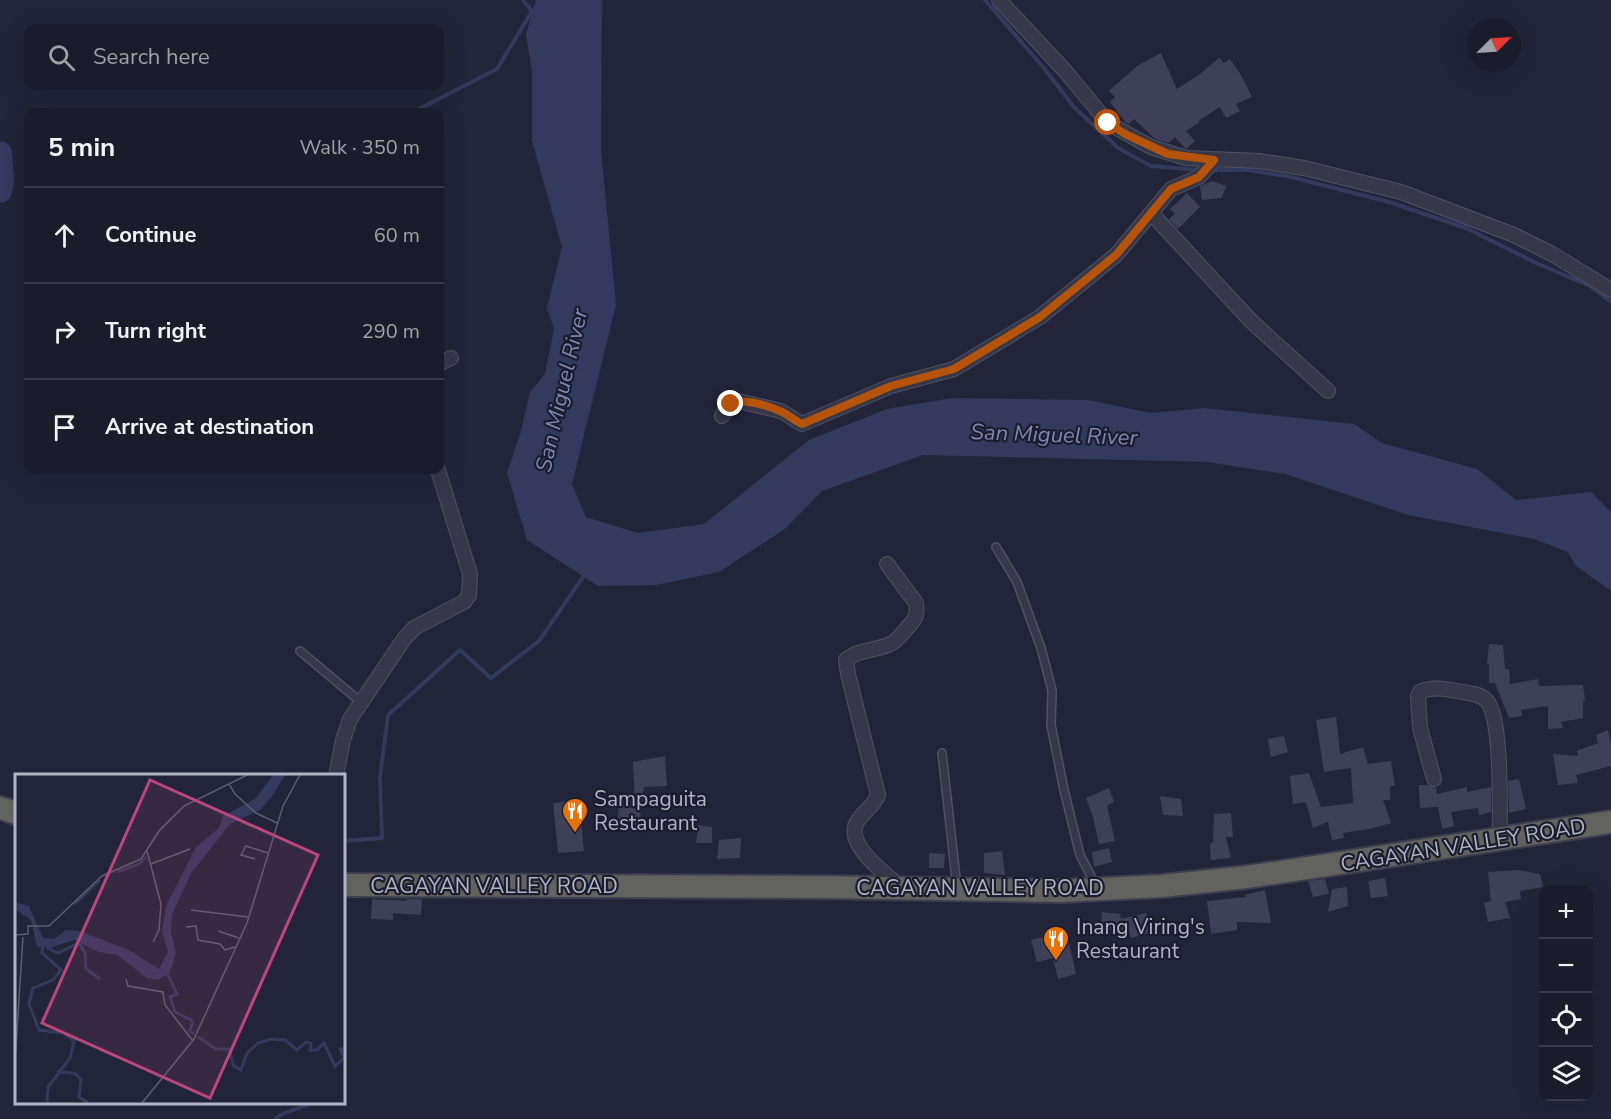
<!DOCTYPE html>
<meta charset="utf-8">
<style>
:root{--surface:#1a1c2b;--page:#272937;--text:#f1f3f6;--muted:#9fa1a9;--line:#383a47}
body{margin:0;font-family:"Nunito Sans",sans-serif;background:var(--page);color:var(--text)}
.controls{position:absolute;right:18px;bottom:18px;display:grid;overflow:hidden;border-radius:12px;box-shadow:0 6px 24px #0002}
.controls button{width:54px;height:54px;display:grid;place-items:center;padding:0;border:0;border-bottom:2px solid var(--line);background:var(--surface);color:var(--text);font:30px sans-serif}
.compass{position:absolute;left:1467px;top:18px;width:54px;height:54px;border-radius:50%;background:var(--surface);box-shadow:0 6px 24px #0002;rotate:66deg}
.stop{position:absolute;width:18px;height:18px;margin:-14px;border:4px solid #b45309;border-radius:50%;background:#fff}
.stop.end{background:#b45309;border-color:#fff;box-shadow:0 2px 6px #0008}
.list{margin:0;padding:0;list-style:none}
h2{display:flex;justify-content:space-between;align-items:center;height:78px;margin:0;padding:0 24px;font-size:26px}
h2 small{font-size:20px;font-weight:400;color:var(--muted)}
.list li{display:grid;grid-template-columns:39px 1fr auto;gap:18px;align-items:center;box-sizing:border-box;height:96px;padding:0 24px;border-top:2px solid var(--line)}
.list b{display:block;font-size:22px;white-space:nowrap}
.list em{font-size:20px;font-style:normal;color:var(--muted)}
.icon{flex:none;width:33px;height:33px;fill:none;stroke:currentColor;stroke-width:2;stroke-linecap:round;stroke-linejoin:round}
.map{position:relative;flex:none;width:1611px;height:1119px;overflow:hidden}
.search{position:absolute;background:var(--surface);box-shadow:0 6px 24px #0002;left:24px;top:24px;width:420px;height:66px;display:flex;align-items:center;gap:15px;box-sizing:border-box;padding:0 21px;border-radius:12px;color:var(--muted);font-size:22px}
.panel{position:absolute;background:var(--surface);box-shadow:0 6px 24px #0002;left:24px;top:108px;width:420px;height:366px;border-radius:12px}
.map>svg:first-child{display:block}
.water{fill:#34395e}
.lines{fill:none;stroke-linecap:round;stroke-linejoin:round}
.stream{stroke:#34395e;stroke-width:4}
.river{stroke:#34395e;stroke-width:24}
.building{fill:#3e4059}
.service-casing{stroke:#505264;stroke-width:10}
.minor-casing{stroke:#505264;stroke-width:16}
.trunk-casing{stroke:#3d3f51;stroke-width:26}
.service{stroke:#363849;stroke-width:7}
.minor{stroke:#363849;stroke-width:14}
.trunk{stroke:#62625e;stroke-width:22}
.route{stroke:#b45309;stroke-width:8}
.labels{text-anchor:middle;stroke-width:4.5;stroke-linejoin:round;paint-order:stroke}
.poi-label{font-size:21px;fill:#b0b2c6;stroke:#1b1d2e;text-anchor:start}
.street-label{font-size:21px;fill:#b0b2c6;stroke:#1b1d2e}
.water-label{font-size:22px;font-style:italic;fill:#8086b2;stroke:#1b1d2e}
.inset-river{fill:none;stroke:#34395e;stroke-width:3}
.inset-road{fill:none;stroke:#5b5d71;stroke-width:1.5}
.view{fill:#bd467b;fill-opacity:0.15;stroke:#bd467b;stroke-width:3}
.inset-edge{fill:none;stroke:#b0b2c6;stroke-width:3}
</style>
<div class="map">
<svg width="1611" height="1119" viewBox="0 0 1611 1119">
<rect width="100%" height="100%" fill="#222539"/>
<polygon class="water" points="536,0 602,0 601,150 616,305 572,484 586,517 638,533 704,524 809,440 887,409 953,398 1088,400 1151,413 1205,408 1354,424 1382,443 1477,469 1516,500 1591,492 1611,512 1611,591 1576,566 1568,552 1534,539 1408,515 1285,474 1207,462 923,455 822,491 785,529 719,572 656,585 598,586 527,540 507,473 521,431 530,392 545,374 554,329 547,308 562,247 532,141 532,72 526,34"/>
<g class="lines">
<g class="stream">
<polyline points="985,0 1043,67 1074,107 1118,148 1151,166 1199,170"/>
<polyline points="413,112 497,69 532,11 523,0"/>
<polyline points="1209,170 1248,170 1291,177 1389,202 1466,228 1536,263 1590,286 1611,302"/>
<polyline points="344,841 382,838 380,777 388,715 460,650 491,678 539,641 585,574"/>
<polyline points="276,1119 280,1115 315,1102"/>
</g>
<polyline class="river" points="0,153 2,181 0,191"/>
</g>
<g class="building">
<polygon points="1161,53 1177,89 1200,74 1219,58 1224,63 1230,59 1241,75 1252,97 1236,104 1240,111 1226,118 1220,107 1198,121 1200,122 1186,131 1195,141 1186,149 1175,137 1169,143 1155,139 1134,119 1129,124 1125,122 1110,102 1115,97 1109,91 1137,66"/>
<polygon points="1212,181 1226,186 1222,198 1202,200 1200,186"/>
<polygon points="1187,193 1200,207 1178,229 1169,219 1175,214 1170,209"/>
<polygon points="1489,644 1503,645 1505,669 1509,669 1510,684 1538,679 1539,686 1583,685 1585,701 1583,701 1583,718 1561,722 1563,728 1548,729 1548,706 1521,710 1522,716 1509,718 1495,683 1489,683 1489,664 1487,664"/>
<polygon points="1336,717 1340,754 1363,747 1368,764 1391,761 1395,786 1390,786 1390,800 1383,800 1391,823 1370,829 1343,833 1344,838 1332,840 1328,822 1313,828 1306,802 1293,804 1290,776 1309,773 1321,807 1353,803 1351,768 1324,772 1316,720"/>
<polygon points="1608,730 1611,745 1611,766 1576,775 1578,783 1558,785 1553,754 1578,756 1577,751 1598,743 1596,735"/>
<polygon points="1284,736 1288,752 1271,757 1268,739"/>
<polygon points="665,756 667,786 644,787 639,826 618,823 619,799 635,801 633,762"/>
<polygon points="1519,779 1526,809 1509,813 1508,781"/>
<polygon points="1419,785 1427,785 1436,788 1437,794 1467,787 1467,792 1491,787 1491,812 1479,815 1478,808 1451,812 1454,826 1442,829 1438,807 1420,808"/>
<polygon points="1109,788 1114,802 1107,805 1115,841 1099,844 1093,817 1086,798"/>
<polygon points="1160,796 1181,799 1183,816 1163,815"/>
<polygon points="579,800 584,851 558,853 553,803"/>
<polygon points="1231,813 1233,837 1226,837 1231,858 1211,860 1210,843 1213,843 1214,814"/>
<polygon points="698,825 712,827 712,843 696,843"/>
<polygon points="741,838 740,858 717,859 719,840"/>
<polygon points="1109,848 1112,862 1094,867 1092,852"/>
<polygon points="1002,851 1005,875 984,873 984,853"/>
<polygon points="929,853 945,854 944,868 929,868"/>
<polygon points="1518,870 1540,874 1543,887 1520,891 1521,899 1505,902 1510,918 1488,922 1484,903 1491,901 1488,872"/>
<polygon points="1385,878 1388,896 1371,898 1368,881"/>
<polygon points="1325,879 1329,894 1313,897 1308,881"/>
<polygon points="1347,887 1348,906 1328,912 1332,889"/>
<polygon points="1265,890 1271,923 1237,922 1237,930 1211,934 1207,901 1246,897 1245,895"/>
<polygon points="372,899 406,901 407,899 422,899 421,915 393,913 393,920 371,919"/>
<polygon points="1102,912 1120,914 1121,919 1146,913 1152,932 1131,938 1129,930 1091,931 1091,926 1101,924"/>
<polygon points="1066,931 1076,974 1058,979 1053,958 1037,962 1031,940"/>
</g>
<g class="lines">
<defs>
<g id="service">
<polyline points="996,547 1017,582 1041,648 1052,690 1051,725 1064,790 1080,855 1095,884"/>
<polyline points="300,651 362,703"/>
<polyline points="942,753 957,887"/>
</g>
<g id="minor">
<polyline points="999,0 1066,72 1108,123 1151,147 1186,158 1259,161 1304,168 1401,192 1514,235 1552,254 1611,290"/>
<polyline points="1152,214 1251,321 1328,391"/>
<polyline points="440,363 451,358"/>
<polyline points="722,416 731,404 738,401 781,411 802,424 891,386 954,369 1040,317 1116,255 1171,189 1199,177 1214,160"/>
<path d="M887,564l29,39c2,12 -1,17 -9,25 -5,6 -10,13 -17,16 -14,7 -32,5 -44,16l2,14 30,121c-4,11 -15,17 -21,27 -13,23 30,53 45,66"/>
<polyline points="336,776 343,740 350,719 404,639 414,628 464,602 469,595 470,574 438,470"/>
<path d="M1434,779l-14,-51 -2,-32 2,-4c11,-6 26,-3 37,-1 10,2 23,2 30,10 16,20 12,111 13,139"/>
</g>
<g id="trunk">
<polyline points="0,808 16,813"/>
<polyline points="344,885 817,887 1060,891 1162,886 1247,877 1611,822"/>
</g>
</defs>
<use href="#service" class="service-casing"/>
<use href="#minor" class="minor-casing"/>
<use href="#trunk" class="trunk-casing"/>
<use href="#service" class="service"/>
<use href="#minor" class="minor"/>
<use href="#trunk" class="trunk"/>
</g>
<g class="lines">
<path class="route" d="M731,404c11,-7 37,2 49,7 7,3 14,9 22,13l89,-38 63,-17 86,-52 76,-62 55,-66 28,-12 15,-17 -46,-6 -43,-20 -17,-11"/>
</g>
<defs>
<symbol id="restaurant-pin" viewBox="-11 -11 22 30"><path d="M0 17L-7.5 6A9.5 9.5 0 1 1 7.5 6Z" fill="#e8710a" stroke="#1b1d2e"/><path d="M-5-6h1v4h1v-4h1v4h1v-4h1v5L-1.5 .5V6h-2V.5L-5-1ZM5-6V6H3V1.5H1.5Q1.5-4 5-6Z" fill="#fff"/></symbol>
</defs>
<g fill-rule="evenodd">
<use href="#restaurant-pin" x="560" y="796" width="30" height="40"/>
<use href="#restaurant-pin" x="1041" y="924" width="30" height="40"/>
</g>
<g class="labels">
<g class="poi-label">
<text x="594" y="806">Sampaguita<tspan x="594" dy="24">Restaurant</tspan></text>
<text x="1076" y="934">Inang Viring's<tspan x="1076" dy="24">Restaurant</tspan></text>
</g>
<g class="street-label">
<text transform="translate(1463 845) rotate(-9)" y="7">CAGAYAN VALLEY ROAD</text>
<text x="494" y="893">CAGAYAN VALLEY ROAD</text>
<text x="980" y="895">CAGAYAN VALLEY ROAD</text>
</g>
<g class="water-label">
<text transform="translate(561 390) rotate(-77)" y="8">San Miguel River</text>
<text transform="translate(1054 434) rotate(2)" y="8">San Miguel River</text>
</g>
</g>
<g transform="translate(15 774)">
<rect width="330" height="330" fill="#222539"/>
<path d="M258,1h12l-14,23 -11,12 -30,14 -38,48 -20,42 -1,18 5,21 -6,19 -12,8 -11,-2 -30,-23 -18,-3 -25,-12 -24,8 -13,-1 -6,-27 -16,-11v-7l14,4 14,32 11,1 12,-9 13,1 50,19 30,19 9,-17 -6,-21 4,-25 30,-59 23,-19 4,-12 32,-17z" fill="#34395e"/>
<path class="inset-river" d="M102,98l22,-8 7,-7M60,130l25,-24M28,171l-1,8 19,17 -8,10 -20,8 -4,16 10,26 25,3 10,8 -4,17 -22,29 -1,16M32,174l11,5 21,-10 6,10 1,16 14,10M152,199l10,21 -7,3 5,15 18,9 -3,10 4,3M183,263l18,12h13l5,17 7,4 6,-17 11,-10 14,-4 13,1 12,10 9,-8 5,1 -1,7h7l7,-7 11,23 9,-8 -4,-9h5M42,297l19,3 5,6 -2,17 9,6"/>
<path class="inset-road" d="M214,10l6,10 21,19 21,10M132,77l14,53 -2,26 -6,12M240,85l-14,-4 5,-9 22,7M136,90l39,-15M176,136l57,7M171,153l10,-1 2,14 22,4 5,6 10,-3M203,157l21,7M0,161l13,-1v-8h21l53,-50 39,-17 18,-28 25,-25 63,-31M111,205l2,7 35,6 2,13 28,36M0,287l8,-124M127,329l52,-64 53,-116 36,-117 17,-31"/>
<path class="view" d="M135,6l168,75 -108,243 -168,-75z"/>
<rect width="330" height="330" class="inset-edge"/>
</g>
</svg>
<div class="controls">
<button>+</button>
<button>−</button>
<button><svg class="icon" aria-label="locate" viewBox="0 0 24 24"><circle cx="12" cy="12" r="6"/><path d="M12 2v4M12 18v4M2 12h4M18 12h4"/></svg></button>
<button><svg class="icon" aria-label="layers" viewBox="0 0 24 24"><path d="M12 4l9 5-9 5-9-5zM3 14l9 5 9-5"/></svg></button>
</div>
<svg class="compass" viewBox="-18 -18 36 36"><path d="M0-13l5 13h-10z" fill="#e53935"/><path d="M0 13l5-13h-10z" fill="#9fa1a9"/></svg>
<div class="stop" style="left:1108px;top:123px"></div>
<div class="stop end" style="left:731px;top:404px"></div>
<div class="search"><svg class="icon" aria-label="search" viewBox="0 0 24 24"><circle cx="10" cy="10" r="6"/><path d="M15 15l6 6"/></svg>Search here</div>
<section class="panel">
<h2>5 min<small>Walk · 350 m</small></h2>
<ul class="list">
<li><svg class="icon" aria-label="ahead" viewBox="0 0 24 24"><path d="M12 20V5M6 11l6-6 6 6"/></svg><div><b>Continue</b></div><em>60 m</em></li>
<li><svg class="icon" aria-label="right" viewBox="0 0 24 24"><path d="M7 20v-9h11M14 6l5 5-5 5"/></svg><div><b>Turn right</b></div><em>290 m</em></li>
<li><svg class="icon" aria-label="arrive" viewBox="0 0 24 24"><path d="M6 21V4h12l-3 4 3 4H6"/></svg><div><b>Arrive at destination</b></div></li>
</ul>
</section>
</div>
